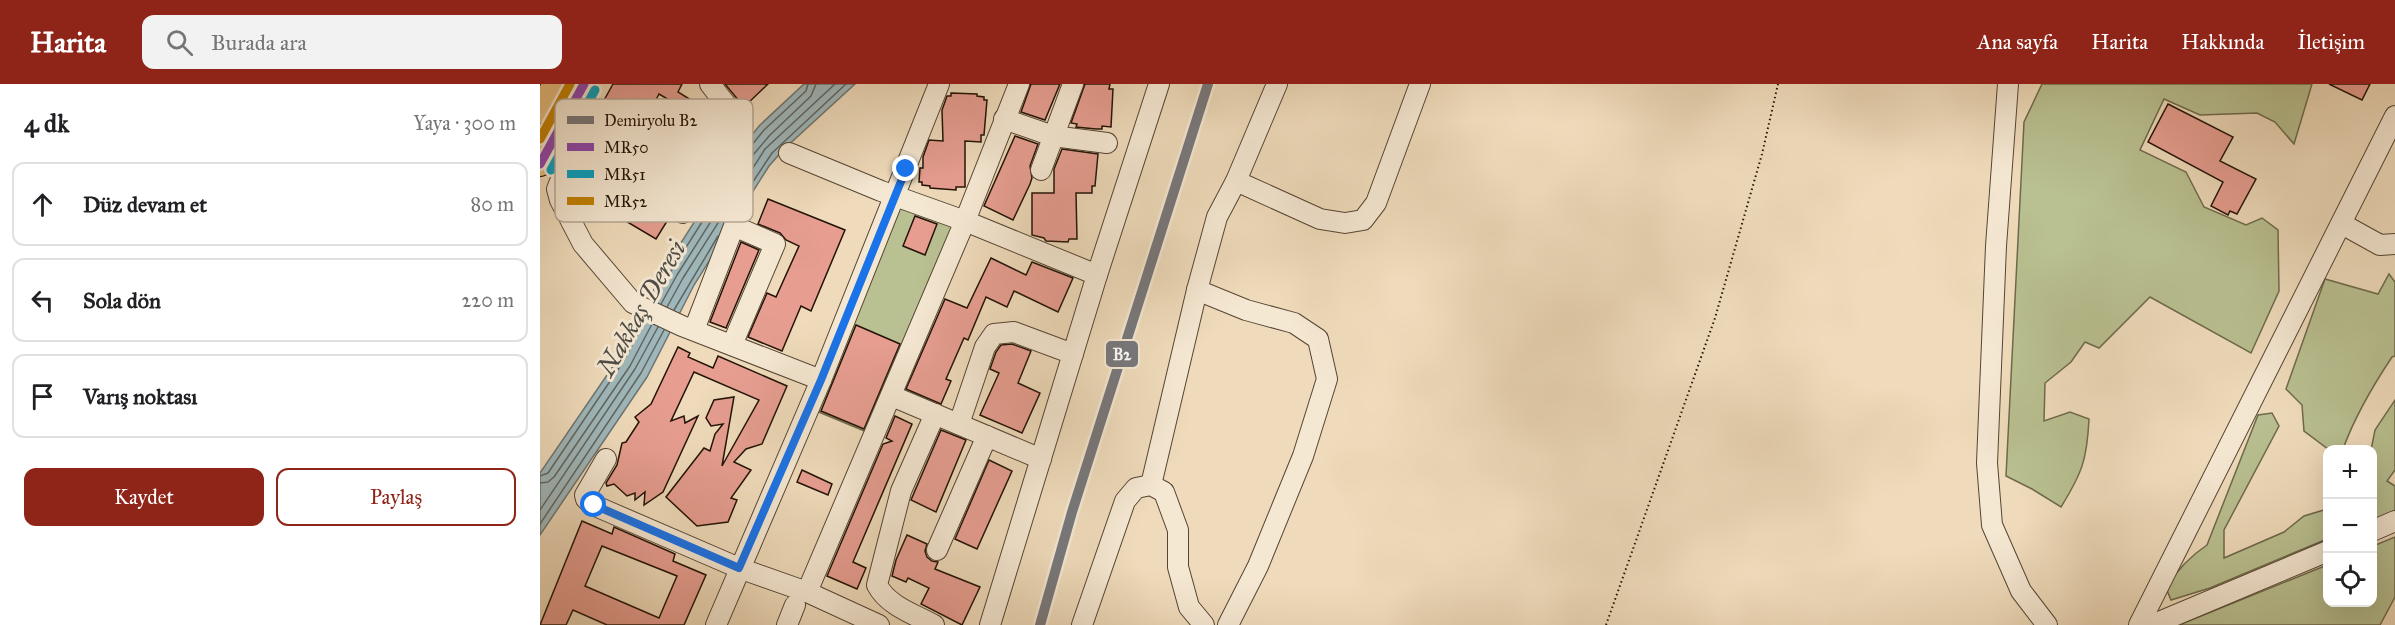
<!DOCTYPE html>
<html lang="tr">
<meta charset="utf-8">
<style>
:root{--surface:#fff;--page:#f2f2f2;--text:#202124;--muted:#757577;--line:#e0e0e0;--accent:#8f2418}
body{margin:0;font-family:"IM FELL Great Primer",serif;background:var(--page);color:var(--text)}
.controls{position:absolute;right:18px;bottom:18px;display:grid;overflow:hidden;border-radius:12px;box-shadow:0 6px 24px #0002}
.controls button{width:54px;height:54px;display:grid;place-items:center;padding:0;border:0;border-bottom:2px solid var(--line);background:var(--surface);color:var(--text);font:30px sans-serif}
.stop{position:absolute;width:18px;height:18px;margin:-14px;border:4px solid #1a73e8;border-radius:50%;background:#fff}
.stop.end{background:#1a73e8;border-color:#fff;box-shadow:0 2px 6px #0008}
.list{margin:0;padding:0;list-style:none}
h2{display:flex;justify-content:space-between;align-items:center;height:78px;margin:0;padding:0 24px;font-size:26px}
h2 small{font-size:20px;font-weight:400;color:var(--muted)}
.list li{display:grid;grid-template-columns:39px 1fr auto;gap:18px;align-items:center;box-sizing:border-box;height:84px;margin:0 12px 12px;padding:0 12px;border:2px solid var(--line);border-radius:12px}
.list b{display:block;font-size:22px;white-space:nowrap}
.list em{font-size:20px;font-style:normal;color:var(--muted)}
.actions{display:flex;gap:12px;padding:18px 24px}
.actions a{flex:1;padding:14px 0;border:2px solid var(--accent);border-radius:12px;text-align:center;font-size:21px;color:var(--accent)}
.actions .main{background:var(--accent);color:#fff}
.icon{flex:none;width:33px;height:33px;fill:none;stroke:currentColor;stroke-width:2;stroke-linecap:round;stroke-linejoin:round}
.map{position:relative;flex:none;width:1855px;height:541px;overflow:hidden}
header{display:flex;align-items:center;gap:36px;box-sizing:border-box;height:84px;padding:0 30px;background:var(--accent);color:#fff}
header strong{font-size:28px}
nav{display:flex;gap:33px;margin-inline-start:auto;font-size:21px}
.search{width:420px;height:54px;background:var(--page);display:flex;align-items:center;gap:15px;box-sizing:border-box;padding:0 21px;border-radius:12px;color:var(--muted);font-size:22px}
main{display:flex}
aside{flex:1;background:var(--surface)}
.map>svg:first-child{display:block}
.green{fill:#b9c091;stroke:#6e6a4c;stroke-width:1.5}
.water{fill:#9fb8bc;stroke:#6d7673;stroke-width:1.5}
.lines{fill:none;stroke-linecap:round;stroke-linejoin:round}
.shore{stroke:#606661;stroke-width:1.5}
.building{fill:#e79e91;stroke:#221306;stroke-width:1.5;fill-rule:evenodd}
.minor-casing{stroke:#554533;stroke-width:22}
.major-casing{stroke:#221306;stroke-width:26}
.path{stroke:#221306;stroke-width:2;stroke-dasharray:1.5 3;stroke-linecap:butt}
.minor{stroke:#f5e8d3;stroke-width:20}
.major{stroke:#e8be7e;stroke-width:24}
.bus-1-casing{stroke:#f5e8d3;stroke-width:14}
.bus-2-casing{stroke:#f5e8d3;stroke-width:14}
.bus-3-casing{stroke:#f5e8d3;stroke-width:14}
.bus-1{stroke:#8e44ad;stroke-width:9}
.bus-2{stroke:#02a2c4;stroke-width:9}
.bus-3{stroke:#c28102;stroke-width:9}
.rail-1-casing{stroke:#f5e8d3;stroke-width:15}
.rail-1{stroke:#77787c;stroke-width:10}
.route{stroke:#1a73e8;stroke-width:8}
.labels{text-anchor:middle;stroke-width:6;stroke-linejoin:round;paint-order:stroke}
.water-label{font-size:26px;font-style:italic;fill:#4e4d46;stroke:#f5e8d3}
.key{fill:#f5e8d3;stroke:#b6a896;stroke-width:1.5}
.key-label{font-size:16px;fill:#221306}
.line-badge{stroke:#f5e8d3;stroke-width:2}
.badge-label{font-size:16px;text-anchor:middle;font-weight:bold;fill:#fff}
</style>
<header>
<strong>Harita</strong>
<div class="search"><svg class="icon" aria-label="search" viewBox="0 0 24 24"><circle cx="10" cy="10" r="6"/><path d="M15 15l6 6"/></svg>Burada ara</div>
<nav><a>Ana sayfa</a><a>Harita</a><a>Hakkında</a><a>İletişim</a></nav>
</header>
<main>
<aside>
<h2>4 dk<small>Yaya · 300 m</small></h2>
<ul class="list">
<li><svg class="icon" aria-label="ahead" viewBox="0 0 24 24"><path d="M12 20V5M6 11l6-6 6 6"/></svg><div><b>Düz devam et</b></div><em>80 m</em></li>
<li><svg class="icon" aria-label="left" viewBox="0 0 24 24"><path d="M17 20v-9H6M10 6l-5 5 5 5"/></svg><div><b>Sola dön</b></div><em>220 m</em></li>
<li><svg class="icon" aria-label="arrive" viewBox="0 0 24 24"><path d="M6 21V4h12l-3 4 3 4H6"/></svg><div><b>Varış noktası</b></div></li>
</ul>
<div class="actions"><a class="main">Kaydet</a><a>Paylaş</a></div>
</aside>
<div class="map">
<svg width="1855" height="541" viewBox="0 0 1855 541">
<rect width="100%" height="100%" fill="#efdbbb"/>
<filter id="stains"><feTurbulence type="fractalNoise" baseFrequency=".00333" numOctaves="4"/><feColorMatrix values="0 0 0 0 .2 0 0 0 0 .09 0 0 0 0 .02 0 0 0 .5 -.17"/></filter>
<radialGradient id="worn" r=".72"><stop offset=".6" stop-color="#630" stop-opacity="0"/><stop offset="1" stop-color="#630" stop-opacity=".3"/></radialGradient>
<g class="green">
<path d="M1502,0h270l-18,60 -19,-22 -18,-9 -57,2 -36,-16 -24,51 46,22 18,35 42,18 16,-7 16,12 1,61 -28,62 -101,-56 -51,51 -14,-6 -14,20 -26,21 -1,38 26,-9 19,7c-2,41 -7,54 -28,88l-29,-18 -26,-13 18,-354z"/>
<polygon points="361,116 422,145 334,351 274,326"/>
<path d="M1849,190l6,8v74l-3,1c-20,30 -37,59 -49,92h-15l-24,-18 -2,-26 -16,-16 39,-110 53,15z"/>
<polygon points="1855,316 1855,386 1847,397 1855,402 1855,427 1833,436 1831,366 1835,346"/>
<path d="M1732,329l7,13 -55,104v28l60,-26 20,-16 23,-7v30l-117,49 -39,12 -5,-12c11,-18 23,-31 41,-43l51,-130z"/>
<polygon points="1855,453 1855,513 1840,541 1639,541 1787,481 1788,518 1832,518 1833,462"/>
</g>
<polygon class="water" points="264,0 315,0 244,65 229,82 154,201 107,293 0,451 0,389 78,275 125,184 202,63 220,41"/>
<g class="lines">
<g class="shore">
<polyline points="191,131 232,69 306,0"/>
<polyline points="115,217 131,187 207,67 224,46 266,7 268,0"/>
<polyline points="121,220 137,191 213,71 230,51 271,12 276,0"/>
<polyline points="127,223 143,194 225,65 295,0"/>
<polyline points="134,226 178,152"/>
<polyline points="0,392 8,389 83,278 105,237"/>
<polyline points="0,399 8,398 14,393 90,282 112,240"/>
<polyline points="0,426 95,285 118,243"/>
<polyline points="0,440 101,289 124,246"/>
</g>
</g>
<g class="building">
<path d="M73,0h69l-4,8 45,28 -24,37 -16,-11 -23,38 -32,-21 15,-25 -46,-25zM119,10l22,13 -19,29 -19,-11z"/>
<polygon points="185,0 228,0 204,23"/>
<polygon points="491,0 520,0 505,36 481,28"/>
<polygon points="545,0 570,0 569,5 573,5 571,43 562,42 562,45 556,45 536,43 537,40 531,39"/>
<polygon points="1789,0 1830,0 1822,16"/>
<polygon points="411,9 437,10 437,12 444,13 444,16 447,16 444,51 441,51 441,58 425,57 425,103 416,103 416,106 390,104 390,102 382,101 382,98 379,98 380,84 383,84 383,73 389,56 403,57 402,26 407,12 411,12"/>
<polygon points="1628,20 1693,53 1680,77 1716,95 1697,130 1690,127 1688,131 1671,122 1683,98 1608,58"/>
<polygon points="475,52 498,60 490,82 492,94 490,100 473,136 444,122"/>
<polygon points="522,65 558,70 555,102 552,102 552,109 536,109 537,155 529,155 528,158 506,157 504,154 492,151 492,109 514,109 514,85"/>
<polygon points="47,86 59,89 129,134 116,155 35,107"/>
<polygon points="228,115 305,146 271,227 261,222 242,267 208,253 227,209 236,213 259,162 246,156 240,149 218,140"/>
<polygon points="375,132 397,140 385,171 363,162"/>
<polygon points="201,158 219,166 186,244 170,238"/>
<polygon points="451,174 486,191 492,178 533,194 518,228 474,207 467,223 446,213 428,256 424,254 406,295 411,297 401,320 366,305 405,215 427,224"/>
<polygon points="316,241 360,260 324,345 281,327"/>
<polygon points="472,260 491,267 478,299 500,309 482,349 440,331 459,289 450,285 456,268 461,261"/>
<polygon points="138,263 150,269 148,273 173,284 178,272 247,302 222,360 206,365 194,378 211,386 191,414 197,416 188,438 157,442 126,413 164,364 170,367 175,350 183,340 171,342 166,334 174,316 194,313 182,382 219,316 154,288 131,337 144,332 145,339 158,332 123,408 104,421 105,408 95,416 95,409 87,412 74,400 67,402 66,399 77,381 82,359 86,358 99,338 95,333 111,320"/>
<polygon points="355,332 372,340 313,478 326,484 317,505 287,492 343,360 352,357 346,354"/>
<polygon points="401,346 426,356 396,428 371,416"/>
<polygon points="449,376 472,387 437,465 415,455"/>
<polygon points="262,386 292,400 288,411 257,398"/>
<path d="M42,437l30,13 2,-7 61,27 -2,7 33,14 -22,50h-77l-34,-15 -7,15h-26zM62,462l75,30 -18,42 -74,-32z"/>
<polygon points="367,451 387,460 385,467 387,473 392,477 398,478 395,485 440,503 422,541 381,520 389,504 368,494 366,498 352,492 356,476"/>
</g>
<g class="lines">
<defs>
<g id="minor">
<polyline points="170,0 202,41 197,56 143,129 64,78 40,71 23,90 17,105 20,116 43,160 93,219 142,242 281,296"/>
<polyline points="1468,0 1456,162 1447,379 1452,441 1481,507 1507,541"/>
<polyline points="464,35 513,52 567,59"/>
<polyline points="249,69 341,107 425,137 557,191"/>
<polyline points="501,86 533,0"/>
<polyline points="696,97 780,135 805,139 823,136 836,119 880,0"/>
<polyline points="1802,140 1840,161 1855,160"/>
<polyline points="657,206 706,226 754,239 778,255 787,295 763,372 718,482 688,541"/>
<polyline points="154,246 194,142 235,160 192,261"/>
<polyline points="352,312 501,375"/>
<polyline points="419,340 445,263 454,250 474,248 533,270"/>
<polyline points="66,375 45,411 46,415 53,421 199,484 267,508 339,541"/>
<polyline points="611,401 657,206 677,133 696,97 737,0"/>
<polyline points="1832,447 1855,437"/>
<polyline points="397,466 447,352"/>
<polyline points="267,508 425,137 479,0"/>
<polyline points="176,541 281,296 399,0"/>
<polyline points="247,541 255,521"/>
<path d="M394,541c-20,-11 -46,-19 -57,-40l24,-94 34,-77"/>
<polyline points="450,541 557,191 619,0"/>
<polyline points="542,541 585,417 596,404 611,401 624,408 638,446 638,483 649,523 664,541"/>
<polyline points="1599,541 1855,32"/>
<polyline points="1612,541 1788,467"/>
</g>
<g id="major">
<polyline points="0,27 15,0"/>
<polyline points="0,80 44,0"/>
</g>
</defs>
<use href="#minor" class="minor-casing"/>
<use href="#major" class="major-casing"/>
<polyline class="path" points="1066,541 1175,234 1222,70 1238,0"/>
<use href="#minor" class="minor"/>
<use href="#major" class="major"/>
<defs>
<polyline id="bus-1" points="0,80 44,0"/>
<polyline id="bus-2" points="11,86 55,6"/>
<polyline id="bus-3" points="0,55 30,0"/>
</defs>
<use href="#bus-1" class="bus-1-casing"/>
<use href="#bus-2" class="bus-2-casing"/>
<use href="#bus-3" class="bus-3-casing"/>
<use href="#bus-1" class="bus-1"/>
<use href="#bus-2" class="bus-2"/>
<use href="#bus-3" class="bus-3"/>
<defs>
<polyline id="rail-1" points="500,541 532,428 668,0"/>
</defs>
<use href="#rail-1" class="rail-1-casing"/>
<use href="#rail-1" class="rail-1"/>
</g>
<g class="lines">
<polyline class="route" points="54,421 199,484 281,296 366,85"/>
</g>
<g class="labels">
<g class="water-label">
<text transform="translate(101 224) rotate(-60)" y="9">Nakkaş Deresi</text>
</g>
</g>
<rect x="15" y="15" width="198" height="123" rx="9" class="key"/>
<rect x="27" y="32" width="27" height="8" fill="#77787c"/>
<rect x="27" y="59" width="27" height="8" fill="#8e44ad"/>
<rect x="27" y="86" width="27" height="8" fill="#02a2c4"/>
<rect x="27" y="113" width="27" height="8" fill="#c28102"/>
<g class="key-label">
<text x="64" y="42">Demiryolu B2</text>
<text x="64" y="69">MR50</text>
<text x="64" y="96">MR51</text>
<text x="64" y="123">MR52</text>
</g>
<rect class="line-badge" x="565" y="256" width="34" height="28" rx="6" fill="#77787c"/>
<g class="badge-label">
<text x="582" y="276">B2</text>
</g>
<rect width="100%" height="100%" filter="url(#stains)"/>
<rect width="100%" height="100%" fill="url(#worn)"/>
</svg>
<div class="controls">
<button>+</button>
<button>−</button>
<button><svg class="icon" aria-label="locate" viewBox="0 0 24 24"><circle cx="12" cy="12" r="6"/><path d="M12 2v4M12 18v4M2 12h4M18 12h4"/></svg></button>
</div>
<div class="stop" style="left:54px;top:421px"></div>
<div class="stop end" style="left:366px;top:85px"></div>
</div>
</main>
